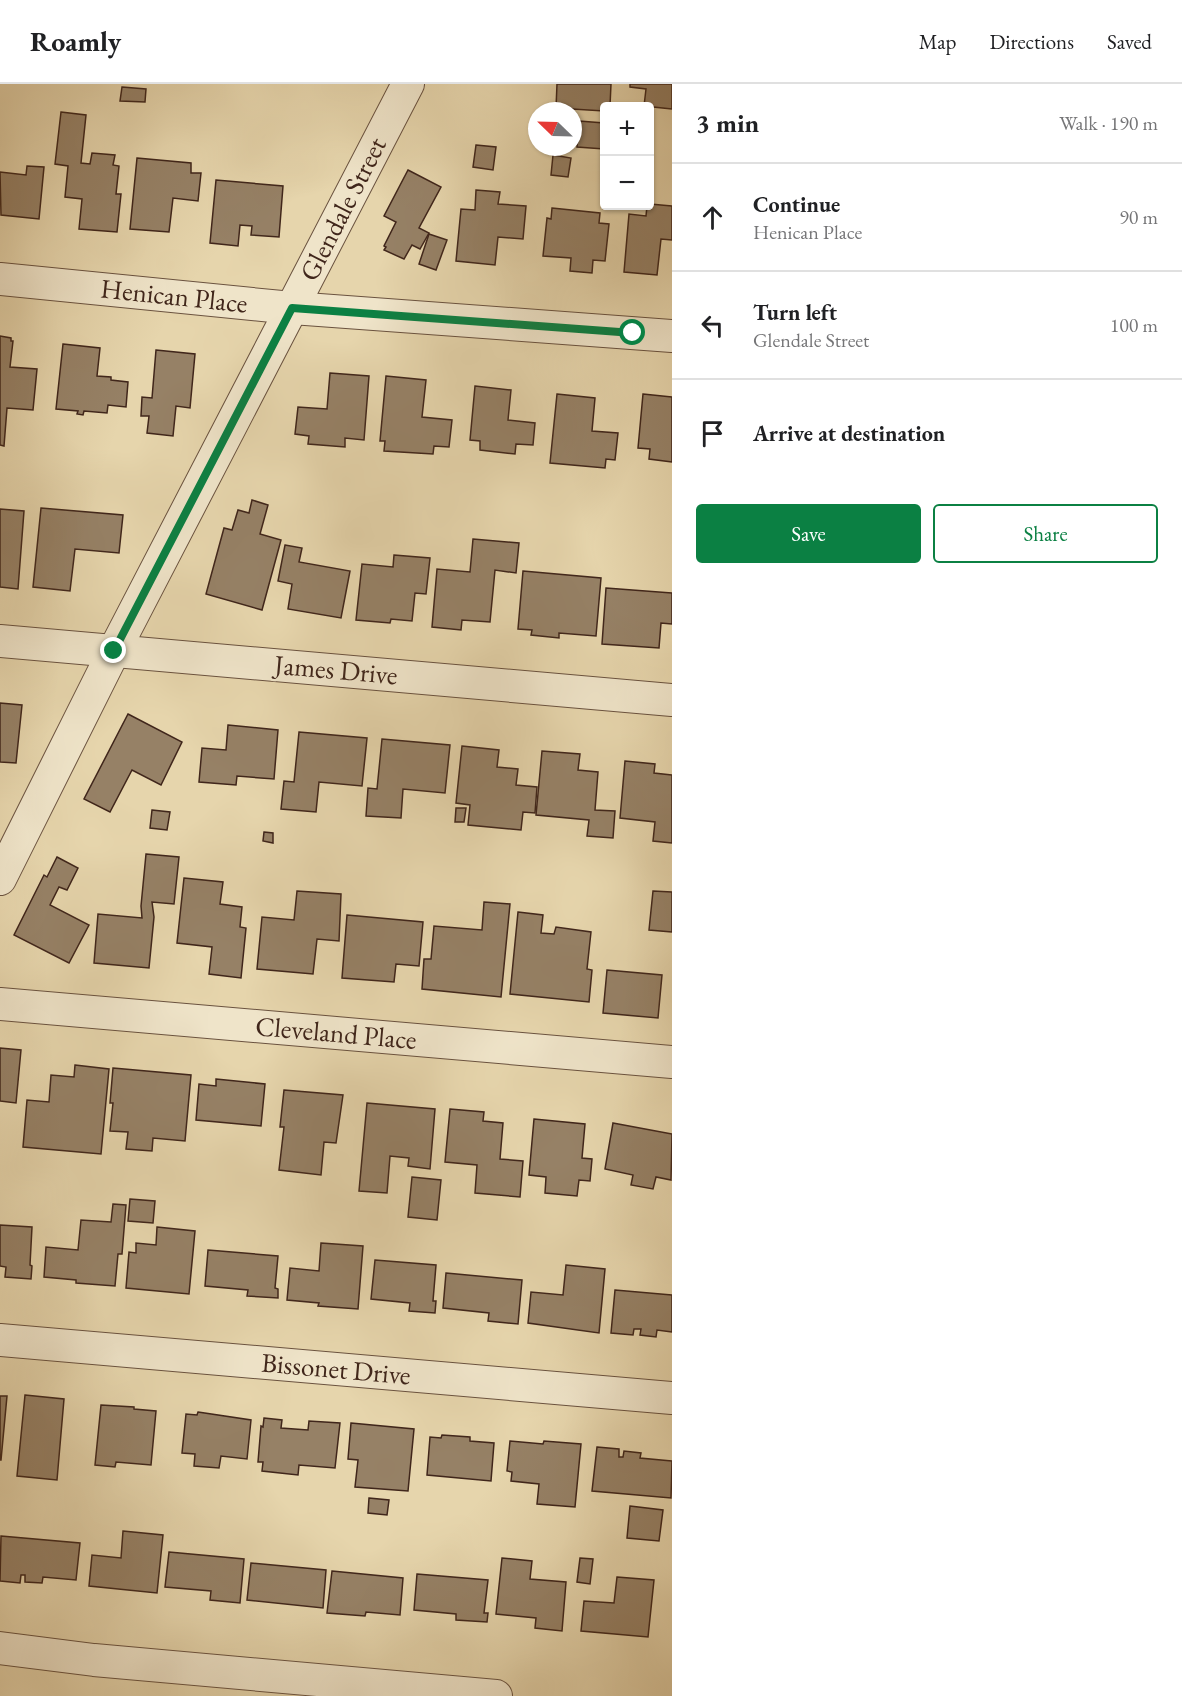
<!DOCTYPE html>
<meta charset="utf-8">
<style>
:root{--surface:#fff;--page:#f6f6f6;--text:#202124;--muted:#757577;--line:#e0e0e0;--accent:#0b8043}
body{margin:0;font-family:"EB Garamond",serif;background:var(--page);color:var(--text)}
.controls{position:absolute;right:18px;top:18px;display:grid;overflow:hidden;border-radius:6px;box-shadow:0 2px 4px #0004}
.controls button{width:54px;height:54px;display:grid;place-items:center;padding:0;border:0;border-bottom:2px solid var(--line);background:var(--surface);color:var(--text);font:30px sans-serif}
.compass{position:absolute;left:528px;top:18px;width:54px;height:54px;border-radius:50%;background:var(--surface);box-shadow:0 2px 4px #0004;rotate:293deg}
.stop{position:absolute;width:18px;height:18px;margin:-14px;border:4px solid #0b8043;border-radius:50%;background:#fff}
.stop.end{background:#0b8043;border-color:#fff;box-shadow:0 2px 6px #0008}
.list{margin:0;padding:0;list-style:none}
h2{display:flex;justify-content:space-between;align-items:center;height:78px;margin:0;padding:0 24px;font-size:26px}
h2 small{font-size:20px;font-weight:400;color:var(--muted)}
.list li{display:grid;grid-template-columns:39px 1fr auto;gap:18px;align-items:center;box-sizing:border-box;height:108px;padding:0 24px;border-top:2px solid var(--line)}
.list b{display:block;font-size:22px;white-space:nowrap}
.list p{margin:0;font-size:20px;white-space:nowrap;color:var(--muted)}
.list em{font-size:20px;font-style:normal;color:var(--muted)}
.actions{display:flex;gap:12px;padding:18px 24px}
.actions a{flex:1;padding:14px 0;border:2px solid var(--accent);border-radius:6px;text-align:center;font-size:21px;color:var(--accent)}
.actions .main{background:var(--accent);color:#fff}
.icon{flex:none;width:33px;height:33px;fill:none;stroke:currentColor;stroke-width:2;stroke-linecap:round;stroke-linejoin:round}
.map{position:relative;flex:none;width:672px;height:1612px;overflow:hidden}
header{display:flex;align-items:center;gap:36px;box-sizing:border-box;height:84px;padding:0 30px;background:var(--surface);border-bottom:2px solid var(--line)}
header strong{font-size:28px}
nav{display:flex;gap:33px;margin-inline-start:auto;font-size:21px}
main{display:flex}
aside{flex:1;background:var(--surface)}
.map>svg:first-child{display:block}
.building{fill:#968166;stroke:#40261b;stroke-width:1.5}
.lines{fill:none;stroke-linecap:round;stroke-linejoin:round}
.minor-casing{stroke:#6a523f;stroke-width:34}
.minor{stroke:#efe4c9;stroke-width:32}
.route{stroke:#0b8043;stroke-width:8}
.labels{text-anchor:middle;stroke-width:4.5;stroke-linejoin:round;paint-order:stroke}
.street-label{font-size:27px;fill:#40261b;stroke:#efe4c9}
</style>
<header>
<strong>Roamly</strong>
<nav><a>Map</a><a>Directions</a><a>Saved</a></nav>
</header>
<main>
<div class="map">
<svg width="672" height="1612" viewBox="0 0 672 1612">
<rect width="100%" height="100%" fill="#e6d5ac"/>
<filter id="stains"><feTurbulence type="fractalNoise" baseFrequency=".00333" numOctaves="4"/><feColorMatrix values="0 0 0 0 .2 0 0 0 0 .09 0 0 0 0 .02 0 0 0 .5 -.17"/></filter>
<radialGradient id="worn" r=".72"><stop offset=".6" stop-color="#630" stop-opacity="0"/><stop offset="1" stop-color="#630" stop-opacity=".3"/></radialGradient>
<g class="building">
<polygon points="557,0 611,0 610,22 604,22 604,27 556,24"/>
<polygon points="630,0 672,0 672,25 644,22 646,5 630,3"/>
<polygon points="122,3 146,5 145,18 120,17"/>
<polygon points="61,28 86,31 81,79 90,80 92,69 115,71 113,81 119,82 116,110 121,110 117,148 79,145 82,115 65,113 68,82 55,80"/>
<polygon points="579,37 604,39 604,65 577,63"/>
<polygon points="476,61 496,63 493,86 473,83"/>
<polygon points="553,71 571,74 568,93 551,91"/>
<polygon points="137,74 191,79 191,89 201,89 198,117 173,114 169,148 130,145"/>
<polygon points="27,82 44,83 39,135 1,131 0,88 26,91"/>
<polygon points="408,86 441,103 419,144 429,149 420,165 412,161 404,175 384,166 386,163 384,162 396,138 384,132"/>
<polygon points="216,96 283,102 279,153 251,151 252,142 240,141 238,162 210,159"/>
<polygon points="476,106 500,108 498,120 526,122 523,155 498,153 495,181 456,177 461,125 475,126"/>
<polygon points="650,120 672,122 672,156 661,155 657,191 624,188 629,130 646,132 647,122"/>
<polygon points="552,124 600,129 599,139 609,140 605,177 593,176 592,189 570,187 571,174 543,172 547,134 551,135"/>
<polygon points="429,150 447,156 436,186 419,180"/>
<polygon points="0,252 11,254 11,257 13,257 10,283 37,285 33,326 7,324 4,362 0,361"/>
<polygon points="63,260 100,264 97,292 111,293 111,296 128,298 126,323 108,321 107,329 84,327 83,331 77,330 78,327 56,325"/>
<polygon points="156,266 195,270 190,324 176,322 173,352 147,349 149,332 141,332 142,313 152,314"/>
<polygon points="330,289 369,292 364,356 345,354 345,363 308,360 309,352 295,350 298,323 327,325"/>
<polygon points="386,292 426,296 422,333 452,336 449,363 434,362 433,370 384,367 385,357 380,357"/>
<polygon points="475,302 511,306 508,336 535,339 533,361 516,360 515,370 480,366 480,357 470,356"/>
<polygon points="557,310 595,314 592,347 618,349 615,376 606,375 605,384 550,379"/>
<polygon points="643,310 672,313 672,378 649,375 650,365 638,364"/>
<polygon points="252,416 268,421 260,450 281,456 262,526 206,510 224,444 232,446 238,426 249,429"/>
<polygon points="41,424 123,431 119,469 75,465 70,507 33,503"/>
<polygon points="0,425 24,427 18,505 0,503"/>
<polygon points="473,455 519,459 516,489 495,486 490,538 462,536 461,546 432,543 437,485 470,488"/>
<polygon points="285,461 302,464 299,478 350,487 341,534 288,525 292,500 278,497"/>
<polygon points="394,471 430,474 426,510 415,509 412,537 391,535 390,539 356,536 362,480 393,483"/>
<polygon points="523,487 601,494 596,552 559,549 559,554 531,551 532,546 518,545"/>
<polygon points="606,504 672,509 672,540 661,539 659,564 602,560"/>
<polygon points="0,619 22,621 16,679 0,678"/>
<polygon points="128,630 182,658 161,701 132,686 110,728 84,715"/>
<polygon points="228,641 278,646 274,695 237,692 236,701 199,698 202,664 226,666"/>
<polygon points="299,648 367,654 362,702 319,698 316,728 281,725 284,697 294,698"/>
<polygon points="382,655 450,661 445,709 403,705 401,734 366,732 368,704 377,705"/>
<polygon points="462,662 499,666 497,683 518,685 516,701 537,703 535,729 523,728 521,746 468,741 470,721 456,719"/>
<polygon points="542,667 580,670 578,686 598,688 595,726 615,727 613,754 587,752 589,736 536,731"/>
<polygon points="625,677 655,680 654,689 672,691 672,759 653,757 655,738 620,734"/>
<polygon points="456,724 466,724 464,738 455,738"/>
<polygon points="152,726 170,728 167,746 150,744"/>
<polygon points="264,748 273,749 273,759 263,757"/>
<polygon points="146,770 179,773 174,820 152,818 154,833 149,884 94,879 98,830 142,834 141,822"/>
<polygon points="57,773 78,784 67,806 59,803 50,821 89,841 69,879 14,851 44,791 47,793"/>
<polygon points="184,794 223,798 220,820 242,823 240,843 246,844 241,894 209,890 212,863 177,859"/>
<polygon points="297,807 341,810 339,857 317,855 313,890 257,885 262,833 294,836"/>
<polygon points="653,807 672,808 672,848 649,846"/>
<polygon points="484,818 510,820 501,913 422,905 424,875 431,875 434,842 482,846"/>
<polygon points="518,828 543,831 541,849 554,850 556,843 591,848 587,885 592,886 589,918 510,910"/>
<polygon points="347,831 423,838 419,882 396,880 394,898 342,894"/>
<polygon points="607,886 662,891 658,934 603,929"/>
<polygon points="0,964 21,966 16,1019 0,1017"/>
<polygon points="75,981 109,985 101,1070 23,1063 27,1016 49,1018 51,991 74,993"/>
<polygon points="113,984 191,991 185,1057 153,1054 152,1067 126,1065 128,1048 110,1047 113,1019 110,1019"/>
<polygon points="216,995 265,1000 261,1042 196,1036 199,1000 216,1002"/>
<polygon points="284,1006 343,1011 336,1059 324,1058 321,1091 279,1086 284,1043 280,1043"/>
<polygon points="367,1019 435,1025 430,1085 408,1082 409,1074 390,1072 387,1109 359,1107"/>
<polygon points="450,1025 484,1028 483,1037 503,1039 500,1075 523,1077 520,1113 475,1109 477,1081 445,1078"/>
<polygon points="534,1035 585,1040 582,1074 592,1075 590,1097 579,1096 577,1112 545,1109 546,1093 529,1091"/>
<polygon points="613,1039 672,1050 671,1096 656,1093 653,1105 631,1101 633,1091 605,1085"/>
<polygon points="412,1093 441,1096 437,1136 408,1133"/>
<polygon points="130,1115 155,1117 153,1139 128,1137"/>
<polygon points="113,1120 126,1121 122,1170 118,1170 115,1202 76,1199 76,1196 44,1193 46,1163 78,1166 81,1136 111,1138"/>
<polygon points="0,1141 32,1143 30,1181 32,1182 31,1195 5,1193 6,1183 0,1182"/>
<polygon points="157,1143 195,1147 189,1210 126,1204 129,1168 136,1169 136,1159 156,1161"/>
<polygon points="321,1159 363,1162 358,1225 318,1222 319,1219 287,1216 290,1184 319,1187"/>
<polygon points="208,1166 278,1172 275,1204 278,1205 278,1214 247,1212 248,1206 205,1202"/>
<polygon points="375,1176 436,1181 433,1217 436,1217 435,1229 409,1227 410,1219 371,1215"/>
<polygon points="566,1181 605,1185 599,1249 528,1239 531,1208 563,1211"/>
<polygon points="446,1189 522,1196 518,1240 488,1237 489,1229 443,1224"/>
<polygon points="615,1206 672,1211 672,1248 657,1246 656,1253 640,1251 641,1245 634,1245 633,1251 611,1249"/>
<polygon points="25,1311 64,1315 57,1396 17,1392"/>
<polygon points="0,1312 7,1312 1,1376 0,1376"/>
<polygon points="101,1321 134,1323 134,1325 156,1327 151,1381 116,1378 115,1383 95,1381"/>
<polygon points="198,1328 251,1336 247,1375 221,1372 219,1384 194,1382 195,1370 182,1369 186,1330 197,1331"/>
<polygon points="264,1334 282,1336 281,1344 308,1346 309,1337 340,1339 335,1384 299,1381 298,1391 262,1387 263,1378 258,1378 261,1342 263,1343"/>
<polygon points="351,1339 414,1345 408,1407 355,1403 358,1376 348,1375"/>
<polygon points="442,1351 470,1353 470,1357 494,1359 491,1397 427,1391 430,1353 441,1354"/>
<polygon points="510,1357 543,1360 544,1357 581,1360 575,1423 537,1420 539,1400 511,1397 512,1388 507,1387"/>
<polygon points="597,1363 619,1365 619,1373 623,1373 624,1367 641,1369 640,1374 672,1377 671,1414 592,1407"/>
<polygon points="369,1414 389,1416 387,1431 368,1429"/>
<polygon points="630,1422 663,1426 659,1457 627,1454"/>
<polygon points="123,1447 163,1451 157,1509 89,1502 92,1471 121,1474"/>
<polygon points="1,1452 80,1459 76,1496 43,1493 42,1499 25,1498 25,1491 21,1491 20,1499 0,1497"/>
<polygon points="169,1468 244,1475 240,1519 210,1516 211,1507 165,1503"/>
<polygon points="502,1474 532,1477 530,1495 566,1498 562,1547 535,1544 536,1534 496,1530"/>
<polygon points="580,1474 593,1475 590,1500 577,1498"/>
<polygon points="251,1479 326,1486 323,1524 247,1516"/>
<polygon points="332,1487 403,1494 400,1531 366,1528 365,1532 327,1529"/>
<polygon points="417,1490 488,1496 484,1529 488,1529 487,1538 456,1536 456,1530 414,1526"/>
<polygon points="617,1493 654,1496 648,1553 581,1547 584,1517 614,1519"/>
</g>
<g class="lines">
<defs>
<g id="minor">
<polyline points="0,195 292,224 672,252"/>
<polyline points="0,557 672,616"/>
<polyline points="0,795 114,567 408,0"/>
<polyline points="0,920 672,978"/>
<polyline points="0,1256 672,1314"/>
<polyline points="0,1564 94,1576 496,1612"/>
</g>
</defs>
<use href="#minor" class="minor-casing"/>
<use href="#minor" class="minor"/>
</g>
<g class="lines">
<polyline class="route" points="114,567 292,224 633,249"/>
</g>
<g class="labels">
<g class="street-label">
<text transform="translate(343 125) rotate(-63)" y="9">Glendale Street</text>
<text transform="translate(174 212) rotate(6)" y="9">Henican Place</text>
<text transform="translate(336 586) rotate(5)" y="9">James Drive</text>
<text transform="translate(336 949) rotate(5)" y="9">Cleveland Place</text>
<text transform="translate(336 1285) rotate(5)" y="9">Bissonet Drive</text>
</g>
</g>
<rect width="100%" height="100%" filter="url(#stains)"/>
<rect width="100%" height="100%" fill="url(#worn)"/>
</svg>
<div class="controls">
<button>+</button>
<button>−</button>
</div>
<svg class="compass" viewBox="-18 -18 36 36"><path d="M0-13l5 13h-10z" fill="#e53935"/><path d="M0 13l5-13h-10z" fill="#757577"/></svg>
<div class="stop" style="left:633px;top:249px"></div>
<div class="stop end" style="left:114px;top:567px"></div>
</div>
<aside>
<h2>3 min<small>Walk · 190 m</small></h2>
<ul class="list">
<li><svg class="icon" aria-label="ahead" viewBox="0 0 24 24"><path d="M12 20V5M6 11l6-6 6 6"/></svg><div><b>Continue</b><p>Henican Place</p></div><em>90 m</em></li>
<li><svg class="icon" aria-label="left" viewBox="0 0 24 24"><path d="M17 20v-9H6M10 6l-5 5 5 5"/></svg><div><b>Turn left</b><p>Glendale Street</p></div><em>100 m</em></li>
<li><svg class="icon" aria-label="arrive" viewBox="0 0 24 24"><path d="M6 21V4h12l-3 4 3 4H6"/></svg><div><b>Arrive at destination</b></div></li>
</ul>
<div class="actions"><a class="main">Save</a><a>Share</a></div>
</aside>
</main>
